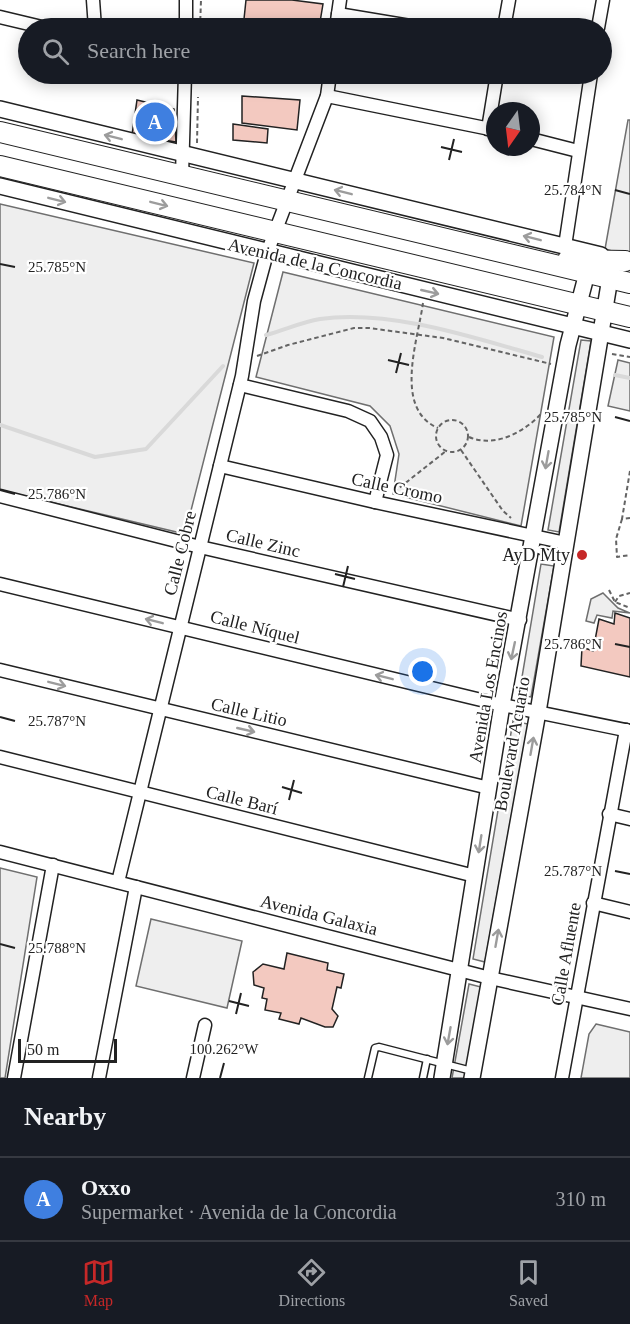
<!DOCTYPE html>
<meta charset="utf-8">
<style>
:root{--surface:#171b24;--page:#20242c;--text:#f1f3f6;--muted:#9ea1a6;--line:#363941;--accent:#c62828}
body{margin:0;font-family:Georgia,serif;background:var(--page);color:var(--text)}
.compass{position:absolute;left:486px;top:102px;width:54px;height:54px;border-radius:50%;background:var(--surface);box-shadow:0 3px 15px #0003;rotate:194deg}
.scale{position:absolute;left:18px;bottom:15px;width:99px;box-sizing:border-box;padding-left:6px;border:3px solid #222;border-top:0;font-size:16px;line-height:21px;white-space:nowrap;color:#222;-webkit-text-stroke:4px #fff;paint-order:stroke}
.you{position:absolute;left:423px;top:672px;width:21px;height:21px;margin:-15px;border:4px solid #fff;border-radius:50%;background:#1a73e8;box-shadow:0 0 0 9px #1a73e833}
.badge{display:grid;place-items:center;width:39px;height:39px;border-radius:50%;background:var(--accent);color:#fff;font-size:20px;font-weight:700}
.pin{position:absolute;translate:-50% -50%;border:3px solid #fff;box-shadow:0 2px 6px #0006}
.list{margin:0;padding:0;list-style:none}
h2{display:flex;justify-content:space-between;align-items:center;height:78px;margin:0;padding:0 24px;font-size:26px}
h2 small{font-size:20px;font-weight:400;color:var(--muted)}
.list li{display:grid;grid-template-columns:39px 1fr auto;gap:18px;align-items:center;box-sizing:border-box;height:84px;padding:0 24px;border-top:2px solid var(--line)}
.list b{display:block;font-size:22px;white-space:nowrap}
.list p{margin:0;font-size:20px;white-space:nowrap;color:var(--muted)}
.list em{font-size:20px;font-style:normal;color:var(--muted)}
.icon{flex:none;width:33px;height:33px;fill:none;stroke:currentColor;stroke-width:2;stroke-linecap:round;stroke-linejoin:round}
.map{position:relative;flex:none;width:630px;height:1078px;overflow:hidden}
.search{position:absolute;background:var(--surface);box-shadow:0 3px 15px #0003;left:18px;right:18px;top:18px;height:66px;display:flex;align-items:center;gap:15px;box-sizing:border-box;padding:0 21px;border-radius:33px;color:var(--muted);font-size:22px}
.sheet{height:162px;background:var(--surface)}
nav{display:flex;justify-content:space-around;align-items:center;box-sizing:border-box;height:84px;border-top:2px solid var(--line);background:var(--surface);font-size:16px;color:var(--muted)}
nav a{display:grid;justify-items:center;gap:3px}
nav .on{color:var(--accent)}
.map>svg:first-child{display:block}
.green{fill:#eee;stroke:#6f6f6f;stroke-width:1.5}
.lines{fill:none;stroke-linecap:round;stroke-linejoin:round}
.stream{stroke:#d9d9d9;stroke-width:4}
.building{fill:#f3c9c0;stroke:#222;stroke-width:1.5}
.service-casing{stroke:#222;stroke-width:9}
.minor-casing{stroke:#222;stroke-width:15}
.tertiary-casing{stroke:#222;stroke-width:18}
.primary-casing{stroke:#222;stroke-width:22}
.path{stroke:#646464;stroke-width:2;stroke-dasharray:4.5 3;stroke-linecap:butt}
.service{stroke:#fff;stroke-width:6}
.minor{stroke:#fff;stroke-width:12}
.tertiary{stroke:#fff;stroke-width:15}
.primary{stroke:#fff;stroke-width:20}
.oneway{stroke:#9c9c9c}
.ticks{fill:none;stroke:#222;stroke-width:2}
.poi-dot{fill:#c62828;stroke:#fff;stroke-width:2}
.labels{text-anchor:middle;stroke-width:4.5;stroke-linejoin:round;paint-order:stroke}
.street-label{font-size:18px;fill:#222;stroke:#fff}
.poi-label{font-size:18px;fill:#222;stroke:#fff;text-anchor:end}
.ticks-label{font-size:15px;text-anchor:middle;fill:#222;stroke:#fff;stroke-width:4.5;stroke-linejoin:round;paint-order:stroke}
</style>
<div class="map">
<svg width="630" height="1078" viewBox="0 0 630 1078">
<rect width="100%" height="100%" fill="#fff"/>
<g class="green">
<polygon points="628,120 630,120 630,256 605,249"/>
<polygon points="0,204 254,263 185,534 0,490"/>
<polygon points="283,272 554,337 521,526 393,494 399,454 390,426 370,406 256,377"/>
<polygon points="581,340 591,341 559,532 548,530"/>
<polygon points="618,360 630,363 630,411 608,406"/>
<polygon points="541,564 554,566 531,697 519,695"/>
<polygon points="603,593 618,608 630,613 613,611 612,618 597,615 594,623 586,621 591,599"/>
<polygon points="513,721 528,724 485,962 473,959"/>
<polygon points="0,868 37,877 5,1078 0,1078"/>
<polygon points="151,919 242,941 227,1008 136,986"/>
<polygon points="469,984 481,987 465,1078 452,1078"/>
<polygon points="596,1024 630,1032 630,1078 581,1078 589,1034"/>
</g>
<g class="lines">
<g class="stream">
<path d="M266,335c18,-5 36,-13 54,-16 70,-10 155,19 222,38"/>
<polyline points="615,375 630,378"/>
<polyline points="0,425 95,457 146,449 223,366"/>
</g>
</g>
<g class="building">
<polygon points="246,0 292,0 323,4 319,28 299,28 244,19"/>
<polygon points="242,96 300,100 297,130 242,123"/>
<polygon points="137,100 174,109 176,142 132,135"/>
<polygon points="233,124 268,129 267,143 233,140"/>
<polygon points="615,613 630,618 630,677 581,666 582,647 593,651 599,619 614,624"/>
<polygon points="287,953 328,963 327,970 344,974 341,988 337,987 332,1009 338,1016 333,1027 325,1027 301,1018 299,1024 279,1019 281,1013 265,1010 267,999 262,998 264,988 254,985 253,972 263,964 284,969"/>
</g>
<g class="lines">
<defs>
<g id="service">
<polyline points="533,548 563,559"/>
<polyline points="368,1078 375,1048 379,1047 472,1071"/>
<polyline points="423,1078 427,1059"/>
</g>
<g id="minor">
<polyline points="93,0 95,28"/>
<polyline points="338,14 422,28"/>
<polyline points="0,17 46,28"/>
<polyline points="186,28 186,0"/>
<polyline points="336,28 340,0"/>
<polyline points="504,28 509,0"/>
<polyline points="598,28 603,0"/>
<polyline points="327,96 495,130"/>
<polyline points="488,129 497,74"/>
<polyline points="531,139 578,151"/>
<polyline points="182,175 185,74"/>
<polyline points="565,246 591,74"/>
<polyline points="240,385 348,411 370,421 381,437 387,455 375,502"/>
<polyline points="220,466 375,502 566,543"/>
<polyline points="0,496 200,547 520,620"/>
<polyline points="0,584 502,705 630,731"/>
<polyline points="0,670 489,788"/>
<polyline points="0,757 475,876"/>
<polyline points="609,814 630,819"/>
<polyline points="0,852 490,978 630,1009"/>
<polyline points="118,882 242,376 254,301 267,253 327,96 330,74"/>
<polyline points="593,903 630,912"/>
<polyline points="14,1078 53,865"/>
<polyline points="99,1078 136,887"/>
<polyline points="193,1078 205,1025"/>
<polyline points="562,1078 626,730"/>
</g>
<g id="tertiary">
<polyline points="0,109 601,255"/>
<polyline points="0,186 630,340"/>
<polyline points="442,1078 502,705 568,345 587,273"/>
<polyline points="472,1078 538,712 610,278"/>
</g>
<g id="primary">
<polyline points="0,132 630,283"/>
<polyline points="0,166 630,317"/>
<polyline points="568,260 625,261"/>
</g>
</defs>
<use href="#service" class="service-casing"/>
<use href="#minor" class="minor-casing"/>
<use href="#tertiary" class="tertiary-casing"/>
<use href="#primary" class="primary-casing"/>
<g class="path">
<polyline points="200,28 201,0"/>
<polyline points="197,143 198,97"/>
<path d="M423,303c-5,37 -30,106 15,125"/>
<polyline points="612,354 630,357"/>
<polyline points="257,356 288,345 354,328 369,328 443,338 551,364"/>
<circle cx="452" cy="436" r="16"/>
<path d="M469,437c25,11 54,-4 72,-23"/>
<polyline points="461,450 503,511 511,518"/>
<polyline points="630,471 622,519 630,518"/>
<polyline points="394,492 446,451"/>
<polyline points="622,519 616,539 617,557 630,555"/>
<polyline points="609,590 615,602 630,608"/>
<polyline points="615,602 619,596 630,593"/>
</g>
<use href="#service" class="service"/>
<use href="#minor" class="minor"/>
<use href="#tertiary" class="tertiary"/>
<use href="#primary" class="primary"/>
</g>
<defs><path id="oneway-shaft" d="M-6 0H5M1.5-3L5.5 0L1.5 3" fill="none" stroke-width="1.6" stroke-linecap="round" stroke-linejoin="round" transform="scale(1.5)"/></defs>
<g class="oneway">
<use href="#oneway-shaft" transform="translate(113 137) rotate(-166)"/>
<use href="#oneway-shaft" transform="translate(343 192) rotate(-166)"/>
<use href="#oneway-shaft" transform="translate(57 200) rotate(14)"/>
<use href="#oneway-shaft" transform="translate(159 204) rotate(14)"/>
<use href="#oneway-shaft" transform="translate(532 238) rotate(-166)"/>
<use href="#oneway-shaft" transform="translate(430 292) rotate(13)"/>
<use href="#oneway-shaft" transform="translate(547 460) rotate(100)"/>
<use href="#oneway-shaft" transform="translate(154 621) rotate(-166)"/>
<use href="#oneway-shaft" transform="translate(513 651) rotate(102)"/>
<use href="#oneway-shaft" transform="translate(384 677) rotate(-166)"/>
<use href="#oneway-shaft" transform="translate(57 684) rotate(14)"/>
<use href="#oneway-shaft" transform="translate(246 730) rotate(13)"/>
<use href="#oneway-shaft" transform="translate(532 746) rotate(-80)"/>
<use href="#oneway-shaft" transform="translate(480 844) rotate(99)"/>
<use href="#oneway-shaft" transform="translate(497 938) rotate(-80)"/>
<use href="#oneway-shaft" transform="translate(449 1036) rotate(100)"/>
</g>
<path class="ticks" d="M441,147l21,5M449,160l5,-21M615,190l15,4M0,264l15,3M388,360l21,5M396,373l5,-20M615,417l15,4M0,490l15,4M335,574l20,5M343,587l5,-21M615,644l15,3M0,717l15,4M282,787l20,6M289,800l5,-20M615,871l15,3M0,944l15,4M229,1001l20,5M236,1014l5,-21M220,1078l4,-15"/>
<circle class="poi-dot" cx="582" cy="555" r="6"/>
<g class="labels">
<g class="street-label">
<text transform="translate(315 264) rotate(13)" y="6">Avenida de la Concordia</text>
<text transform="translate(397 488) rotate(12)" y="6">Calle Cromo</text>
<text transform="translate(263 543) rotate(13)" y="6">Calle Zinc</text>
<text transform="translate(180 553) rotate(-76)" y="6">Calle Cobre</text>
<text transform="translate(255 627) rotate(14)" y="6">Calle Níquel</text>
<text transform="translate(488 687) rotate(-80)" y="6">Avenida Los Encinos</text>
<text transform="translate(249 712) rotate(13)" y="6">Calle Litio</text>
<text transform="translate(512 744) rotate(-80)" y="6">Boulevard Acuario</text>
<text transform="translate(242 800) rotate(14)" y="6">Calle Barí</text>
<text transform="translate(319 915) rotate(14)" y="6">Avenida Galaxia</text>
<text transform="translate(566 954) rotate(-80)" y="6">Calle Afluente</text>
</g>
<g class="poi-label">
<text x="570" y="561">AyD Mty</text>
</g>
</g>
<g class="ticks-label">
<text x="573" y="195">25.784°N</text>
<text x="57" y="272">25.785°N</text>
<text x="573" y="422">25.785°N</text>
<text x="57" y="499">25.786°N</text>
<text x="573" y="649">25.786°N</text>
<text x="57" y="726">25.787°N</text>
<text x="573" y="876">25.787°N</text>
<text x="57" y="953">25.788°N</text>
<text x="224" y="1054">100.262°W</text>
</g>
</svg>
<svg class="compass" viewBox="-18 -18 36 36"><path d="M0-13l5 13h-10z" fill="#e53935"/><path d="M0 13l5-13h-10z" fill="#9ea1a6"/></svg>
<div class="scale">50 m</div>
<div class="you"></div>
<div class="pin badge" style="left:155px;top:122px;background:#3f7fe0">A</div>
<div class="search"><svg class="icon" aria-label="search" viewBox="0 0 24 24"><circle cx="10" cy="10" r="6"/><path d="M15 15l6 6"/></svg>Search here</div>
</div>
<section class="sheet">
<h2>Nearby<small></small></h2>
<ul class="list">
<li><span class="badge" style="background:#3f7fe0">A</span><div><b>Oxxo</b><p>Supermarket · Avenida de la Concordia</p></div><em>310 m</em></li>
</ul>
</section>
<nav>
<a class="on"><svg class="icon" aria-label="map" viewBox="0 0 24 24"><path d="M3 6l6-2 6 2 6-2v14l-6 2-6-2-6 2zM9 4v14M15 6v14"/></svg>Map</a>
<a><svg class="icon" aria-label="directions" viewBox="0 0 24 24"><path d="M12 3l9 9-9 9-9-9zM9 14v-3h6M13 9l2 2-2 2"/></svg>Directions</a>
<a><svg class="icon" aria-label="saved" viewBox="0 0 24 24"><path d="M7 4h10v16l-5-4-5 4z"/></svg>Saved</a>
</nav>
